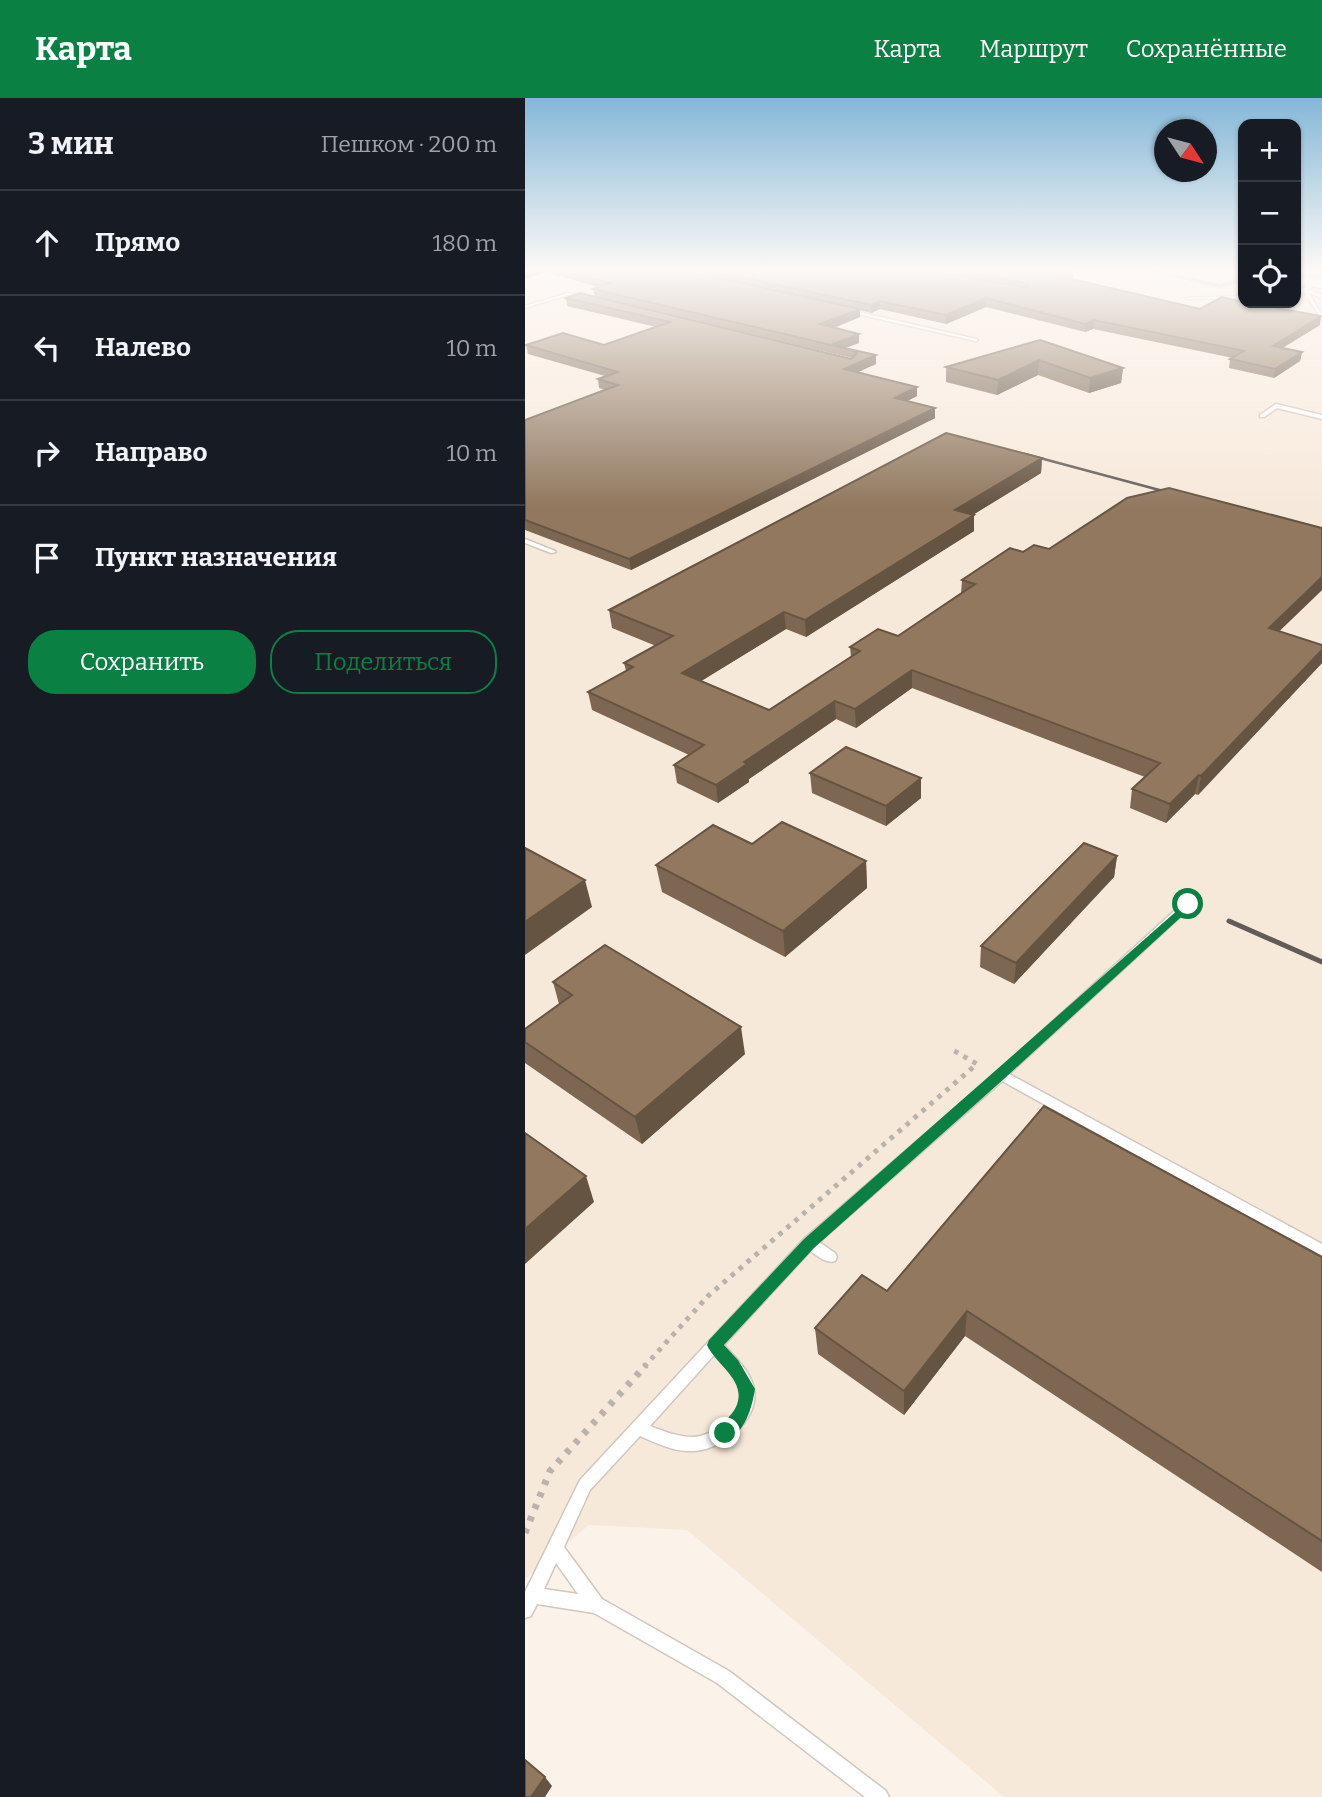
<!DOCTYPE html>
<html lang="ru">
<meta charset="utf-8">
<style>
:root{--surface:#171b24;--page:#20242c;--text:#f1f3f6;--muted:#9ea1a6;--line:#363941;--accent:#0b8043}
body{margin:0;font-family:Bitter,serif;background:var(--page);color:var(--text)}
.controls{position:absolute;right:21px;top:21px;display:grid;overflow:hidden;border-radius:14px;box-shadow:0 2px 5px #0004}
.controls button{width:63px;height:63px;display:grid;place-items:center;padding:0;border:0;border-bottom:2px solid var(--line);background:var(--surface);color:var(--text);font:35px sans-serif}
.compass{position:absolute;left:629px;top:21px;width:63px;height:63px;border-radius:50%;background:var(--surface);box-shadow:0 2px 5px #0004;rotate:126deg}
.stop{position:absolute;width:21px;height:21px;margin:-16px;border:5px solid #0b8043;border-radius:50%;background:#fff}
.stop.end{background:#0b8043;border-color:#fff;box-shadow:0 2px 7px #0008}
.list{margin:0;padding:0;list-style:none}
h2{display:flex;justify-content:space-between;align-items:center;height:91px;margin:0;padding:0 28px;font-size:30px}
h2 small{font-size:23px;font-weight:400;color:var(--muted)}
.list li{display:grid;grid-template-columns:46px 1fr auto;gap:21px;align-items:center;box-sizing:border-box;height:105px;padding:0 28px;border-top:2px solid var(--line)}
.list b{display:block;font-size:26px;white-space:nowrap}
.list em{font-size:23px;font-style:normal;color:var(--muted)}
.actions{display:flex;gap:14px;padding:21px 28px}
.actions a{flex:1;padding:16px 0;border:2px solid var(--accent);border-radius:28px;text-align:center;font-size:24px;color:var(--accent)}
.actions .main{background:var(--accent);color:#fff}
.icon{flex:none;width:38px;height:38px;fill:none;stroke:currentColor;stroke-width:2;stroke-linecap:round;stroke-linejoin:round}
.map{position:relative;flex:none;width:797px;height:1699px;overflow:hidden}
header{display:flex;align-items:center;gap:42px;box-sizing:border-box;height:98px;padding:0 35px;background:var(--accent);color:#fff}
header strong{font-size:33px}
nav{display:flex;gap:38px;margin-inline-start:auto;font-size:24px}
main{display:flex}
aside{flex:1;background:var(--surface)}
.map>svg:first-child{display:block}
.built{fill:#f7e9da}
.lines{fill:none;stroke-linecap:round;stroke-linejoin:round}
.stream{stroke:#8fbcc1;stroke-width:3.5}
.lane-casing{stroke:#d0c7bf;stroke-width:3}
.primary-casing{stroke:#d0c7bf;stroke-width:3}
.path-far1{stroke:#bab3ac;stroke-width:5;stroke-dasharray:4.5 6;stroke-linecap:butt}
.path{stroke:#bab3ac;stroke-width:7;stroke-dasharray:5 8;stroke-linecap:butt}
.lane{fill:#fff;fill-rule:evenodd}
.primary{fill:#fff;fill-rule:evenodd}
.rail-far1{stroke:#615c58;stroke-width:2.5}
.rail{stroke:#615c58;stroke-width:5}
.wall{fill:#7d6752;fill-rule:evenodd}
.shaded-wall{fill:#665442}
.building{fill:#91785f;stroke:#665442;stroke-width:2}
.route{fill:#0b8043}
</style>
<header>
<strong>Карта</strong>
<nav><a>Карта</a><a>Маршрут</a><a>Сохранённые</a></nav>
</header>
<main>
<aside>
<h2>3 мин<small>Пешком · 200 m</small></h2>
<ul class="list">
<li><svg class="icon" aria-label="ahead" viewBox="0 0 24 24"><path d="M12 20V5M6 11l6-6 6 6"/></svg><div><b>Прямо</b></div><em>180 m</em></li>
<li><svg class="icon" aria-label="left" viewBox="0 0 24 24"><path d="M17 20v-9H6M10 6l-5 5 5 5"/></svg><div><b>Налево</b></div><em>10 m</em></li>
<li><svg class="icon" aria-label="right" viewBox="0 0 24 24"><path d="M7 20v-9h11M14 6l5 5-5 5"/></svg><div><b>Направо</b></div><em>10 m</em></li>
<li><svg class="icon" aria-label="arrive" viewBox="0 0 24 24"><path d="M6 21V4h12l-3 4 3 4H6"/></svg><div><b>Пункт назначения</b></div></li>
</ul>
<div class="actions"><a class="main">Сохранить</a><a>Поделиться</a></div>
</aside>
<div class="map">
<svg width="797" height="1699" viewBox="0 0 797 1699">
<rect width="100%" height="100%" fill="#fbf2ea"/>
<polygon class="built" points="0,172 677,172 718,178 718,205 771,205 771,187 797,190 797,1699 479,1699 162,1432 64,1427 0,1481"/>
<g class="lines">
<g class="stream">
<polyline points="624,172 696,188 718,181"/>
<polyline points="771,177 797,178"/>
</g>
<defs>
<g id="lane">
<polygon points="788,184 792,185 783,192 797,197 797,200 784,195 797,217 797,222 779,194 771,196 771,194 778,191"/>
<polygon points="43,195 63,200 61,201 43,197 0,210 0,208"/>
<polygon points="718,198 718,200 663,201 661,200"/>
<polygon points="321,211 451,241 453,242 451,243 319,213"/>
<polygon points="751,306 797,317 797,321 752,310 739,319 735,319 735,317"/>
<polygon points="0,441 30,453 31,454 26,455 0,445"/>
<path d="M663,803l5,3 -1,2 -183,168 313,170v13l-320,-176 -183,161 16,11 2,4 -2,4c-9,3 -17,-5 -25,-10l-86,94c11,12 27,27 30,44 6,32 -34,62 -62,62 -18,1 -36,-8 -52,-15l-50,54 -26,57 38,52 127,72 157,120 3,6h-24l-148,-114 -123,-70 -57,-9 -6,12 -6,2v-26l55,-112 224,-241 193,-167 187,-170zM189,1257c9,9 20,19 25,31 9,25 -24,50 -46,51 -15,0 -30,-6 -43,-11zM31,1465l22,31 -34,-5z"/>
</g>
<g id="primary">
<polygon points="695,172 718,172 718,178 697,175"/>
<polygon points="771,178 797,182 797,190 771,186"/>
</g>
</defs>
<use href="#lane" class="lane-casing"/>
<use href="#primary" class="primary-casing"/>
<polyline class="path-far1" points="119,1269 183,1198 452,966 426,951"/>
<polyline class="path" points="0,1435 25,1373 121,1267"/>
<use href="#lane" class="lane"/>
<use href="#primary" class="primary"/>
<polyline class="rail-far1" points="500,356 653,397"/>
<polyline class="rail" points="704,823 797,864"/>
</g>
<g class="wall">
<path d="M0,172h402l16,3v-3h130v7l-3,1 130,31 120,16 -38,23 20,4 -2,9 -26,17 -45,-10 1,-9 3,-1 -140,-29 -8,3 -99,-25 -40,17 -66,-15 -9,4 -11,-3v7l-26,11 25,6v9l-14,5 31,7v9l-19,8 60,15v9l-10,5 28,7v10l-304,152 -106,-40v-110l80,-30 -6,-2 -1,-9 7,-3 -77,-22 -2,-9h78l52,-18 -89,-21 -1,-8 29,-1 -2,-8 5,-2 -53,-15 -20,7zM108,208l219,52 -1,1z"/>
<polygon points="515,242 598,270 596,285 564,295 513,277 472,297 421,284 421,269"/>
<polygon points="517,360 516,375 447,417 449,433 281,539 261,531 176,583 244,612 326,559 325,549 373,538 436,495 437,482 498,454 524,451 797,430 797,492 754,533 797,565 673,697 670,696 641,725 605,710 607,691 620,679 387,590 331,630 311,621 224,681 224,684 193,705 152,685 149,667 164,657 67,612 63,594 101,573 99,565 131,548 87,530 84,512"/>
<polygon points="285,675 396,700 361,728 287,695"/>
<polygon points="227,746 341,763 342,790 260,859 137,794 131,767"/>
<polygon points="592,758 589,779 489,886 455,869 456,848"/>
<polygon points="28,884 220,956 117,1046 0,965 0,931 34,906"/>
<polygon points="797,1159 797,1474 440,1238 379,1317 293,1256 290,1230 362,1193"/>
</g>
<g class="shaded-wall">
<polygon points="0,172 19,172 20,174 0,181"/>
<polygon points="548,172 548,179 529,184 530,177"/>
<polygon points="461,200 461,209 421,226 421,217"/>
<polygon points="355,203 355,211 346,215 346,207"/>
<polygon points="335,211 335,219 296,235 295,226"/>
<polygon points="796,218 795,227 746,257 748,248"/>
<polygon points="569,222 568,231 560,234 560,226"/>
<polygon points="334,236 334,245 320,250 306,247"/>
<polygon points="777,254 775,263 749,280 750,271"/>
<polygon points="351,257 351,266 320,280 319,271"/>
<polygon points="514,262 513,277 472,297 473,282"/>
<polygon points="598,270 596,285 564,295 565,280"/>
<polygon points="392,289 392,298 370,309 370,300"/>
<polygon points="410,310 410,320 106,472 104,461"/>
<polygon points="517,360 516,375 430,428 430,412"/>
<polygon points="449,417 449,433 281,539 280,522"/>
<polygon points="797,479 797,492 740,547 744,530"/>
<polygon points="259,514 261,531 160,593 157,575"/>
<polygon points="797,552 797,565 673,697 676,678"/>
<polygon points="387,572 387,590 331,630 330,611"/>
<polygon points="310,603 311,621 224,681 224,684 193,705 191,687 219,664"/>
<polygon points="674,677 670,696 641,725 645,706"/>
<polygon points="396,680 396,700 361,728 361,708"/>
<polygon points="592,758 589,779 489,886 491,865"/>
<polygon points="341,763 342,790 260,859 258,833"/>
<polygon points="60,782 67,809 0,857 0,824"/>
<polygon points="216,929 220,956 117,1046 110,1019"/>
<polygon points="61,1078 69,1104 0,1166 0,1131"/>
<polygon points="442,1213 440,1238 379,1317 379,1293"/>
<polygon points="20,1679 27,1688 20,1699 6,1699"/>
</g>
<g class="building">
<polygon points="36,172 158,172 335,211 295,226 334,236 306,247 351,257 319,271 392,289 370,300 410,310 104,461 0,422 0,322 93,287 73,281 93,274 1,247 38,235 79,247 145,224 41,200 55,195 326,261 332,255 327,252 68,191 85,185"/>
<polygon points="183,172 402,172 504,190 503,186 433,172 548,172 530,177 675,211 697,199 718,204 718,205 725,205 796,218 748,248 777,254 750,271 705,261 719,253 569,222 560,226 461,200 421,217 355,203 346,207"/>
<polygon points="515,242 598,270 565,280 514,262 473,282 421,269"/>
<polygon points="421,335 517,360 430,412 449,417 280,522 259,514 157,575 244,612 335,553 325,549 353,531 373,538 450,486 437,482 485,450 498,454 509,447 524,451 602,400 644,390 797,430 797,479 744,530 797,547 797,552 676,678 674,677 645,706 607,691 635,665 387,572 330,611 310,603 219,664 222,666 191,687 149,667 179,647 63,594 108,569 99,565 148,538 84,512"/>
<polygon points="321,649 396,680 361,708 285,675"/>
<polygon points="257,724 341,763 258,833 131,767 188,727 227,746"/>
<polygon points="559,745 592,758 491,865 456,848"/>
<polygon points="0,750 60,782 0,824"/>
<polygon points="80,847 216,929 110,1019 0,944 0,931 47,897 28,884"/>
<polygon points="519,1008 797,1159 797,1443 442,1213 379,1293 290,1230 337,1177 362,1193"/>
<polygon points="0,1035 61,1078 0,1131"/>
<polygon points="0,1662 20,1679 6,1699 0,1699"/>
</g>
<linearGradient id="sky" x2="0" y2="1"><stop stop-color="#84b7d8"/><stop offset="0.42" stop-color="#fdf9f6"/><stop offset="1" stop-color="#fdf9f6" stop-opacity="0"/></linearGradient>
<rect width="797" height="409" fill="url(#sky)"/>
<path class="route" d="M663,803l4,1v5l-187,171 -191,170 -90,97 14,15 17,29c-3,19 -10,44 -30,52l-6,-2 -2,-6c4,-10 15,-17 19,-26 12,-26 -20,-42 -29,-62l2,-5 95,-101z"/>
</svg>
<div class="controls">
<button>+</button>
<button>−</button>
<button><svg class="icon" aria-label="locate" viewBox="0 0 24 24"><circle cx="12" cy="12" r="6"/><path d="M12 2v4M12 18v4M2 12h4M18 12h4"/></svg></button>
</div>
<svg class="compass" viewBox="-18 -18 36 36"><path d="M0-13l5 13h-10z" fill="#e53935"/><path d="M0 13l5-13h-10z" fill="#9ea1a6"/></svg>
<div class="stop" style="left:663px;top:806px"></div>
<div class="stop end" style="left:200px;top:1335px"></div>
</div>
</main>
